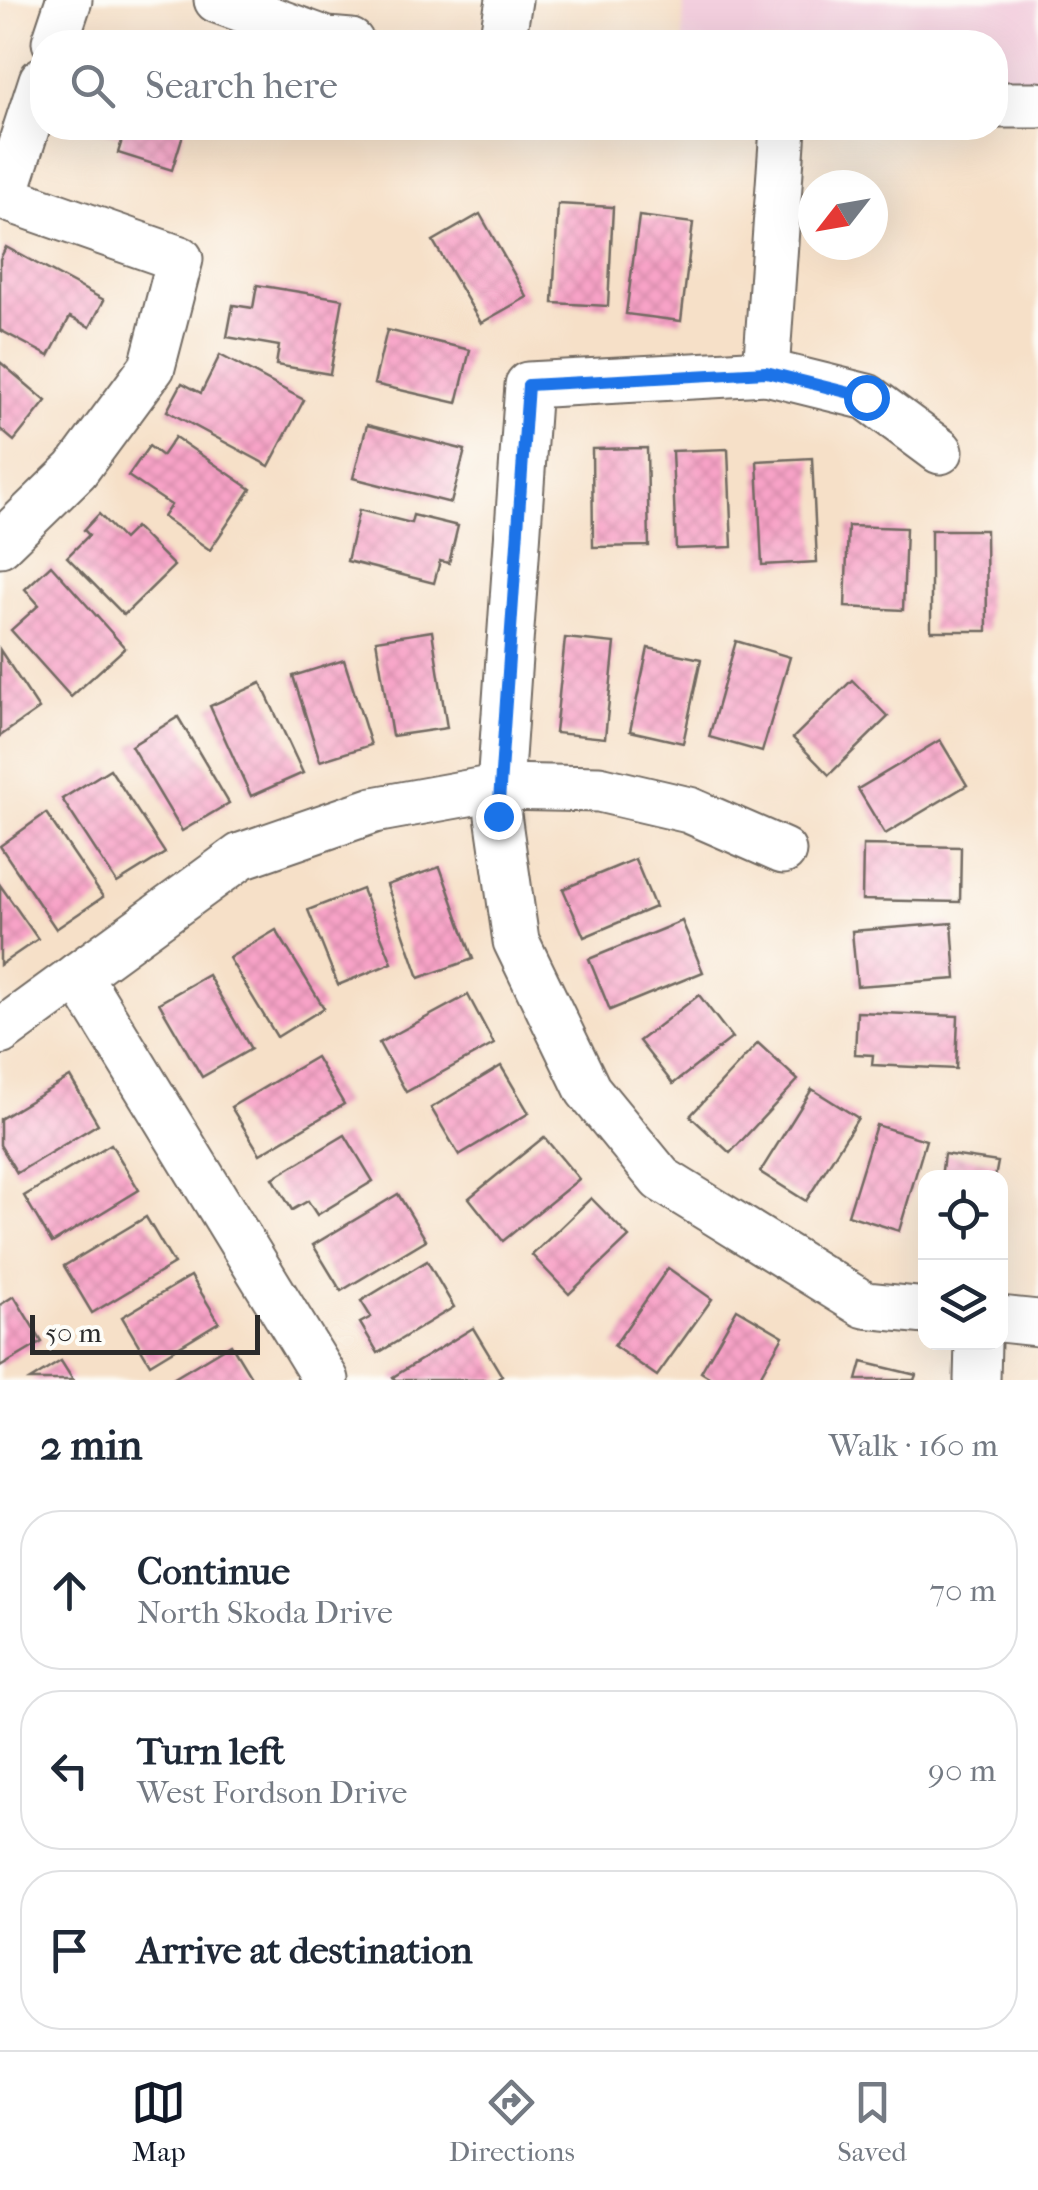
<!DOCTYPE html>
<meta charset="utf-8">
<style>
:root{--surface:#fff;--page:#f6f6f7;--text:#1f2937;--muted:#747a83;--line:#e0e1e3;--accent:#111827}
body{margin:0;font-family:"IM FELL French Canon",serif;background:var(--page);color:var(--text)}
.controls{position:absolute;right:30px;bottom:30px;display:grid;overflow:hidden;border-radius:20px;box-shadow:0 10px 40px #0002}
.controls button{width:90px;height:90px;display:grid;place-items:center;padding:0;border:0;border-bottom:2px solid var(--line);background:var(--surface);color:var(--text);font:50px sans-serif}
.compass{position:absolute;left:798px;top:170px;width:90px;height:90px;border-radius:50%;background:var(--surface);box-shadow:0 10px 40px #0002;rotate:239deg}
.scale{position:absolute;left:30px;bottom:25px;width:230px;box-sizing:border-box;padding-left:10px;border:5px solid #2b2b2b;border-top:0;font-size:28px;line-height:35px;white-space:nowrap;color:#2b2b2b;-webkit-text-stroke:8px #fdfcf7;paint-order:stroke}
.stop{position:absolute;width:30px;height:30px;margin:-22px;border:8px solid #1a73e8;border-radius:50%;background:#fff}
.stop.end{background:#1a73e8;border-color:#fff;box-shadow:0 2px 10px #0008}
.list{margin:0;padding:0;list-style:none}
h2{display:flex;justify-content:space-between;align-items:center;height:130px;margin:0;padding:0 40px;font-size:42px}
h2 small{font-size:32px;font-weight:400;color:var(--muted)}
.list li{display:grid;grid-template-columns:65px 1fr auto;gap:30px;align-items:center;box-sizing:border-box;height:160px;margin:0 20px 20px;padding:0 20px;border:2px solid var(--line);border-radius:40px}
.list b{display:block;font-size:38px;white-space:nowrap}
.list p{margin:0;font-size:32px;white-space:nowrap;color:var(--muted)}
.list em{font-size:32px;font-style:normal;color:var(--muted)}
.icon{flex:none;width:55px;height:55px;fill:none;stroke:currentColor;stroke-width:2;stroke-linecap:round;stroke-linejoin:round}
.map{position:relative;flex:none;width:1038px;height:1380px;overflow:hidden}
.search{position:absolute;background:var(--surface);box-shadow:0 10px 40px #0002;left:30px;right:30px;top:30px;height:110px;display:flex;align-items:center;gap:25px;box-sizing:border-box;padding:0 35px;border-radius:40px;color:var(--muted);font-size:38px}
.sheet{height:670px;background:var(--surface)}
nav{display:flex;justify-content:space-around;align-items:center;box-sizing:border-box;height:140px;border-top:2px solid var(--line);background:var(--surface);font-size:28px;color:var(--muted)}
nav a{display:grid;justify-items:center;gap:5px}
nav .on{color:var(--accent)}
.map>svg:first-child{display:block}
.built{fill:#f3cfde}
.building{fill:url(#building-cross-hatch)}
.lines{fill:none;stroke-linecap:round;stroke-linejoin:round}
.minor-casing{stroke:#726a62;stroke-width:49}
.minor{stroke:#fff;stroke-width:45}
.route{stroke:#1a73e8;stroke-width:12}
</style>
<div class="map">
<svg width="1038" height="1380" viewBox="0 0 1038 1380">
<defs>
<pattern id="building-cross-hatch" width="8" height="8" patternUnits="userSpaceOnUse" patternTransform="scale(2.5)"><rect width="8" height="8" fill="#f8a3c7"/><path d="M0 0l8 8M0 8l8-8" fill="none" stroke="#d58cab"/></pattern>
</defs>
<rect width="100%" height="100%" fill="#fdfcf7"/>
<filter id="ink" filterUnits="userSpaceOnUse"><feTurbulence type="fractalNoise" baseFrequency=".01" numOctaves="2"/><feDisplacementMap in="SourceGraphic" scale="20" xChannelSelector="R" yChannelSelector="G"/><feConvolveMatrix kernelMatrix="1 2 1 2 8 2 1 2 1" color-interpolation-filters="sRGB"/></filter>
<filter id="wash" filterUnits="userSpaceOnUse"><feTurbulence type="fractalNoise" baseFrequency=".0048" numOctaves="4" result="noise"/><feDisplacementMap in="SourceGraphic" scale="40" xChannelSelector="R" yChannelSelector="G"/><feGaussianBlur stdDeviation="2.25" result="paint"/><feColorMatrix in="noise" values="0 0 0 0 0 0 0 0 0 0 0 0 0 0 0 0 0 1.4 0 .05"/><feComposite in="paint" operator="in"/></filter>
<g filter="url(#wash)">
<rect width="100%" height="100%" fill="#f6e0c8"/>
<polygon class="built" points="684,0 1038,0 1038,105 996,105 996,42 683,42"/>
<g id="blocks">
<g class="building">
<polygon points="94,128 185,128 172,170 118,153 123,137"/>
<polygon points="558,204 613,207 608,306 553,303"/>
<polygon points="480,214 527,297 481,323 433,241"/>
<polygon points="639,216 693,223 681,321 626,314"/>
<polygon points="6,247 104,300 90,327 70,317 49,356 0,330 0,259"/>
<polygon points="257,285 343,299 330,374 276,365 279,346 227,337 233,305 253,308"/>
<polygon points="387,330 470,350 457,403 374,384"/>
<polygon points="220,355 304,400 269,466 167,411 182,383 201,393"/>
<polygon points="0,362 46,401 14,441 0,429"/>
<polygon points="367,425 465,450 451,503 353,478"/>
<polygon points="175,437 251,489 210,550 163,517 171,505 128,476 149,446 162,456"/>
<polygon points="647,448 649,546 593,547 592,449"/>
<polygon points="728,449 732,547 676,549 672,451"/>
<polygon points="812,458 817,562 762,565 757,461"/>
<polygon points="359,510 411,523 413,515 458,526 449,563 440,561 434,583 347,561"/>
<polygon points="99,514 123,539 135,527 174,566 124,615 67,557 89,535 84,530"/>
<polygon points="848,526 906,528 903,610 845,607"/>
<polygon points="931,530 986,530 987,631 931,631"/>
<polygon points="51,565 125,648 71,697 11,630 39,605 25,589"/>
<polygon points="432,631 447,728 392,736 376,640"/>
<polygon points="565,638 615,643 605,738 555,733"/>
<polygon points="736,641 790,657 762,752 709,737"/>
<polygon points="648,648 701,659 683,743 630,731"/>
<polygon points="0,650 39,709 0,736"/>
<polygon points="344,660 371,745 320,761 293,676"/>
<polygon points="852,680 888,717 829,775 793,738"/>
<polygon points="261,683 303,773 251,796 210,706"/>
<polygon points="178,717 229,803 182,831 131,746"/>
<polygon points="940,740 967,785 885,834 858,789"/>
<polygon points="110,769 165,853 117,883 62,799"/>
<polygon points="46,813 103,897 56,929 0,846"/>
<polygon points="863,845 961,847 960,902 862,900"/>
<polygon points="635,859 655,907 584,937 563,889"/>
<polygon points="440,867 473,959 419,978 387,885"/>
<polygon points="0,885 38,939 0,965"/>
<polygon points="362,889 392,963 338,985 308,910"/>
<polygon points="682,921 703,972 610,1010 589,959"/>
<polygon points="952,923 956,979 857,986 852,931"/>
<polygon points="276,930 324,1008 277,1037 229,958"/>
<polygon points="208,975 251,1049 202,1077 159,1003"/>
<polygon points="468,995 494,1044 406,1092 379,1043"/>
<polygon points="699,995 732,1038 673,1084 639,1041"/>
<polygon points="857,1012 958,1016 956,1069 872,1065 873,1055 855,1054"/>
<polygon points="758,1043 798,1080 730,1153 690,1116"/>
<polygon points="316,1057 344,1104 260,1154 231,1107"/>
<polygon points="501,1066 529,1113 459,1155 431,1108"/>
<polygon points="70,1077 98,1124 17,1173 0,1145 0,1119"/>
<polygon points="812,1089 858,1118 806,1201 760,1172"/>
<polygon points="876,1125 926,1140 899,1231 848,1215"/>
<polygon points="345,1135 373,1181 317,1215 308,1201 292,1210 273,1178"/>
<polygon points="544,1137 579,1179 503,1241 469,1198"/>
<polygon points="111,1144 139,1190 52,1243 24,1196"/>
<polygon points="944,1154 998,1162 995,1178 941,1178"/>
<polygon points="398,1194 426,1240 341,1291 313,1245"/>
<polygon points="591,1198 629,1237 569,1294 532,1255"/>
<polygon points="146,1217 174,1264 92,1313 64,1266"/>
<polygon points="427,1261 454,1307 378,1353 360,1323 371,1317 361,1301"/>
<polygon points="668,1268 712,1299 657,1376 614,1346"/>
<polygon points="191,1276 219,1322 150,1364 122,1317"/>
<polygon points="14,1296 42,1342 0,1367 0,1305"/>
<polygon points="737,1309 783,1336 758,1380 714,1380 701,1372"/>
<polygon points="473,1328 502,1376 496,1380 395,1380 393,1377"/>
<polygon points="231,1344 253,1380 171,1380"/>
<polygon points="61,1361 73,1380 30,1380"/>
<polygon points="862,1362 916,1375 914,1380 857,1380"/>
</g>
</g>
</g>
<g filter="url(#ink)">
<use href="#blocks" fill-opacity="0" stroke="#726a62" stroke-width="2.5"/>
<g class="lines">
<defs>
<g id="minor">
<polyline points="217,0 327,40 351,42"/>
<polyline points="55,42 69,0"/>
<polyline points="502,42 509,0"/>
<polyline points="996,105 1038,105"/>
<polyline points="0,196 180,259 152,367 76,470 0,544"/>
<polyline points="4,197 42,80"/>
<polyline points="766,372 783,128"/>
<polyline points="78,975 326,1380"/>
<polyline points="0,1032 241,856 374,810 501,787 599,789 689,810 783,851"/>
<polyline points="926,1311 865,1305 661,1179 588,1090 516,941 498,815 528,385 766,372 867,397 940,451"/>
<polyline points="1000,1319 1038,1323"/>
<polyline points="977,1380 978,1342"/>
</g>
</defs>
<use href="#minor" class="minor-casing"/>
<use href="#minor" class="minor"/>
</g>
</g>
<g class="lines" filter="url(#ink)">
<polyline class="route" points="498,816 528,385 766,372 866,397"/>
</g>
</svg>
<div class="controls">
<button><svg class="icon" aria-label="locate" viewBox="0 0 24 24"><circle cx="12" cy="12" r="6"/><path d="M12 2v4M12 18v4M2 12h4M18 12h4"/></svg></button>
<button><svg class="icon" aria-label="layers" viewBox="0 0 24 24"><path d="M12 4l9 5-9 5-9-5zM3 14l9 5 9-5"/></svg></button>
</div>
<svg class="compass" viewBox="-18 -18 36 36"><path d="M0-13l5 13h-10z" fill="#e53935"/><path d="M0 13l5-13h-10z" fill="#747a83"/></svg>
<div class="scale">50 m</div>
<div class="stop" style="left:866px;top:397px"></div>
<div class="stop end" style="left:498px;top:816px"></div>
<div class="search"><svg class="icon" aria-label="search" viewBox="0 0 24 24"><circle cx="10" cy="10" r="6"/><path d="M15 15l6 6"/></svg>Search here</div>
</div>
<section class="sheet">
<h2>2 min<small>Walk · 160 m</small></h2>
<ul class="list">
<li><svg class="icon" aria-label="ahead" viewBox="0 0 24 24"><path d="M12 20V5M6 11l6-6 6 6"/></svg><div><b>Continue</b><p>North Skoda Drive</p></div><em>70 m</em></li>
<li><svg class="icon" aria-label="left" viewBox="0 0 24 24"><path d="M17 20v-9H6M10 6l-5 5 5 5"/></svg><div><b>Turn left</b><p>West Fordson Drive</p></div><em>90 m</em></li>
<li><svg class="icon" aria-label="arrive" viewBox="0 0 24 24"><path d="M6 21V4h12l-3 4 3 4H6"/></svg><div><b>Arrive at destination</b></div></li>
</ul>
</section>
<nav>
<a class="on"><svg class="icon" aria-label="map" viewBox="0 0 24 24"><path d="M3 6l6-2 6 2 6-2v14l-6 2-6-2-6 2zM9 4v14M15 6v14"/></svg>Map</a>
<a><svg class="icon" aria-label="directions" viewBox="0 0 24 24"><path d="M12 3l9 9-9 9-9-9zM9 14v-3h6M13 9l2 2-2 2"/></svg>Directions</a>
<a><svg class="icon" aria-label="saved" viewBox="0 0 24 24"><path d="M7 4h10v16l-5-4-5 4z"/></svg>Saved</a>
</nav>
